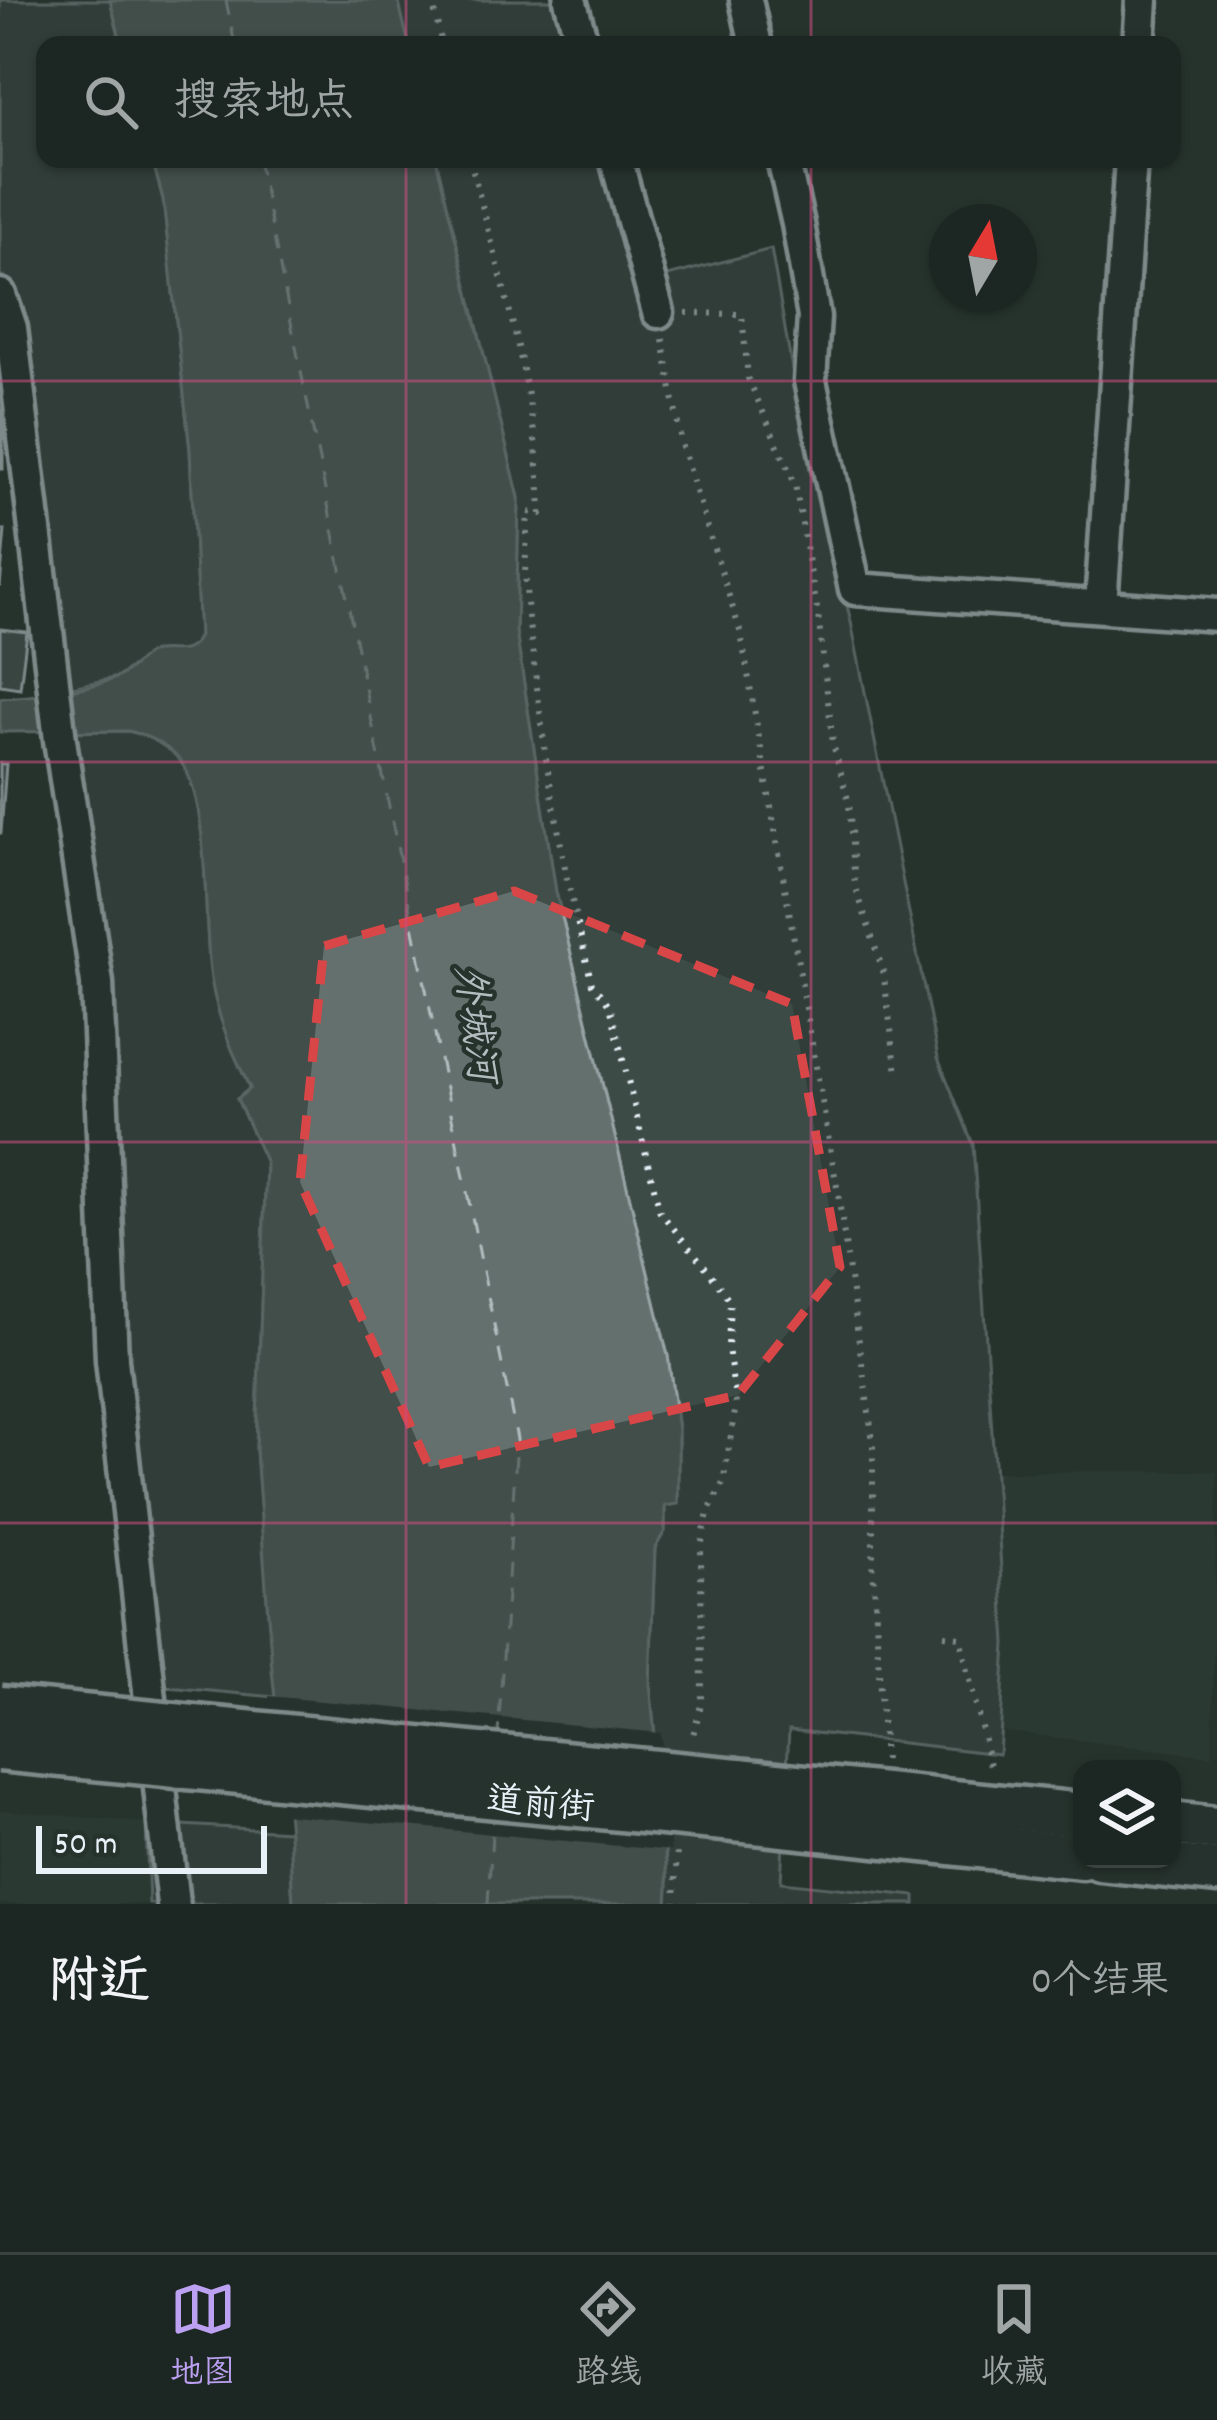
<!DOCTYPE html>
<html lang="zh">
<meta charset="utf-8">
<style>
:root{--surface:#1c2622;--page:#29322f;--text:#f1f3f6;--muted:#a0a5a5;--line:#3a4340;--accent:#bca0f2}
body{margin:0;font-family:Dekko,"LXGW WenKai TC",sans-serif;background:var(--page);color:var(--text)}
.controls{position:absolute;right:36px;bottom:36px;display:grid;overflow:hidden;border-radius:24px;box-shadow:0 3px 9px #0004}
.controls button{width:108px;height:108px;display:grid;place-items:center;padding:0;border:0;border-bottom:3px solid var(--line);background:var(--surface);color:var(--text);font:60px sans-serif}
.compass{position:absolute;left:929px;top:204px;width:108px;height:108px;border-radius:50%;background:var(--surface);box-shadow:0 3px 9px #0004;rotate:10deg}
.scale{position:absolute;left:36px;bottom:30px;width:231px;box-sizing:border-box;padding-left:12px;border:6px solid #e8f1f8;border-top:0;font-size:33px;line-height:42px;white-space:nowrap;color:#e8f1f8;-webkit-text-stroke:9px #26332d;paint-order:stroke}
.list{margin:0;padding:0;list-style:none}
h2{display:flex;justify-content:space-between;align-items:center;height:156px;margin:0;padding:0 48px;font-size:51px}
h2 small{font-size:39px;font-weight:400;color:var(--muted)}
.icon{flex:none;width:66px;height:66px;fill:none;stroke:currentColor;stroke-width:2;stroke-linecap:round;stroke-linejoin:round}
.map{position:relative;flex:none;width:1217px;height:1904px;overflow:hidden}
.search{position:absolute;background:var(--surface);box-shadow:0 3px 9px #0004;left:36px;right:36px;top:36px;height:132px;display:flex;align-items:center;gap:30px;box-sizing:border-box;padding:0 42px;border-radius:24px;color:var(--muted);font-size:45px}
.sheet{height:348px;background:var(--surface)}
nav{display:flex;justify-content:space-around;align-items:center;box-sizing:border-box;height:168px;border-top:3px solid var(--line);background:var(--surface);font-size:33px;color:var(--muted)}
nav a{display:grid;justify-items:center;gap:6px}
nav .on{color:var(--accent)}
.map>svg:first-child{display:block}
.built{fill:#333f3a}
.green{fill:#3e4b47;stroke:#939ea0;stroke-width:3}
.water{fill:#636f6d;stroke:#98a3a5;stroke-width:3}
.pier{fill:#26332d}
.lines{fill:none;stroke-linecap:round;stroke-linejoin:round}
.ferry{stroke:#b3bdc0;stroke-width:3;stroke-dasharray:15 12;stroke-linecap:butt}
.building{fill:#505c59;stroke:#e8f1f8;stroke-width:3}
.street-casing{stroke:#e8f1f8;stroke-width:39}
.secondary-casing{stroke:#e8f1f8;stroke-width:51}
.path{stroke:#e8f1f8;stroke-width:6;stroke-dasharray:3 9;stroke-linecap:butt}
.street{stroke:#26332d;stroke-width:30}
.secondary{stroke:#26332d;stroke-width:42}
.secondary-bridge-casing{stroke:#e8f1f8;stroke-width:51;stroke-linecap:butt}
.secondary-bridge{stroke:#26332d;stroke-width:42}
.marked{fill:none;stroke:#d94647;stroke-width:9;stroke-dasharray:24 15;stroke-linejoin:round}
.grid{fill:none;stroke:#cc4e82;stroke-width:3;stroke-opacity:0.55}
.labels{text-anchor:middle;stroke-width:9;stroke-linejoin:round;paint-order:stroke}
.street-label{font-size:36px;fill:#e8f1f8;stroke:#26332d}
.water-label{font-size:39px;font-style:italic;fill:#b3bdc0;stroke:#26332d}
</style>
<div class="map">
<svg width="1217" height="1904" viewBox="0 0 1217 1904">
<rect width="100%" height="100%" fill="#26332d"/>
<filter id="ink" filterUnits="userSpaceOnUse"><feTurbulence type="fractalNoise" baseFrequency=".00833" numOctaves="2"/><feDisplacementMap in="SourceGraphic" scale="24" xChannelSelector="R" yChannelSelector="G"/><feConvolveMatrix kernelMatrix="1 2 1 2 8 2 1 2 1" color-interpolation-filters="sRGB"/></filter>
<g filter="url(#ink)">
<g class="built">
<polygon points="1217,1471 1212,1756 1000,1731 1006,1644 996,1472"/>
<polygon points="0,1810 146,1823 151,1904 0,1904"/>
</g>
<g class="green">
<polygon points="0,0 110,0 119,35 110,39 112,45 45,45 45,159 152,159 163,199 190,450 199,636 194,645 181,652 153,651 118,677 59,690 19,329 0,274"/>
<polygon points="398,0 586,0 598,45 409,45"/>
<polygon points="436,159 630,159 664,277 771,249 810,471 850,617 938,1058 973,1144 1006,1644 999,1754 789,1730 781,1882 915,1896 915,1904 667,1904 668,1886 650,1682 655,1548 665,1531 665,1506 678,1503 678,1430 668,1356 556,892 516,632 519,498"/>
<path d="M128,731c18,4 35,12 49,26 37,40 24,171 35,227 8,41 21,68 38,105l-13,10 29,64 -10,287 19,247 -117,-11 -94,-954z"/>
<polygon points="146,1823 289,1831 293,1904 149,1904"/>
</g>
<g class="water">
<polygon points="110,0 398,0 409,45 112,45 110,39 119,34"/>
<path d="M152,159h284l83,339 -3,134 40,260 112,464 10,74v74l-13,2v25l-10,17 -5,134 18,204 -1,18h-374l-4,-73 -17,-161 -16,-220 10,-287 -29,-64 13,-11c-17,-35 -31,-65 -38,-104 -11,-56 2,-187 -35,-227 -14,-14 -30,-22 -49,-26l-128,1v-34c28,-1 96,-9 120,-22 11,-6 19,-17 30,-23 18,-8 36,8 49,-17l-9,-186 -27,-251z"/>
</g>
<polygon class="pier" points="269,1696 661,1733 671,1851 281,1814"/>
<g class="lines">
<g class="ferry">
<polyline points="226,0 235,45"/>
<polyline points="258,159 517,1439 498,1735"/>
<polyline points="488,1904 493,1816"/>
</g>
</g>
<g class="building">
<rect x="0" y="410" width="3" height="59"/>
<polygon points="0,530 5,530 0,587"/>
<polygon points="0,629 27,632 20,688 0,685"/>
<polygon points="0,764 6,764 1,833 0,833"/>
</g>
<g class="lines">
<defs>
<g id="street">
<polyline points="570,0 583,45"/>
<polyline points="746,0 756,45"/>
<polyline points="1139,45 1142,0"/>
<polyline points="616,159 658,312"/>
<polyline points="783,159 798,224 814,317 810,381 855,589 1217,615"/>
<polyline points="0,295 11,328 60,740 97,983 112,1360 173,1904"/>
<polyline points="1101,605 1131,159"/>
</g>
<g id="secondary">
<polyline points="738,1780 1082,1815"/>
<polyline points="735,1820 1082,1857"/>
<polyline points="1172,1824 1217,1829"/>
<polyline points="1100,1859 1217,1871"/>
</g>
</defs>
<use href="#street" class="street-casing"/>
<use href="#secondary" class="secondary-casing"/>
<g class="path">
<polyline points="432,0 442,45"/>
<path d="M470,159c29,115 68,235 71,355l-13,-2 -3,61 3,43 18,143 21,120 25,105 18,22 50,206 47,57 23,32 -2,47 8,57 -13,78 -15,30 -7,34 1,154 -10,38"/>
<polyline points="686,313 742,314 748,378 795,484 818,614 833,744 849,803 855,885 883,971 897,1073"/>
<polyline points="663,339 682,447 741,634 838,1193 873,1441 873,1564 884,1762"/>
<polyline points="944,1635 960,1637 991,1770"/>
<polyline points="675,1904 677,1847"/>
</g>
<use href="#street" class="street"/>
<use href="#secondary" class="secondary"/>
<defs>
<g id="secondary-bridge">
<polyline points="0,1708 738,1780"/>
<polyline points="0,1749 735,1820"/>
</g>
</defs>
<use href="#secondary-bridge" class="secondary-bridge-casing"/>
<use href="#secondary-bridge" class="secondary-bridge"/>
</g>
</g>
<path d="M0 0H1217V1904H0ZM514,891l278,113 48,263 -102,128 -309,72 -129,-285 24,-236z" fill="#26332d" fill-opacity=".55" fill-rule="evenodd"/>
<path class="marked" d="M514,891l278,113 48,263 -102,128 -309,72 -129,-285 24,-236z"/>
<path class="grid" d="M406,0v45M811,0v45M406,159v1745M811,159v1745M0,381h1217M0,762h1217M0,1142h1217M0,1523h1217"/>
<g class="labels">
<g class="street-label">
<text transform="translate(541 1801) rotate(5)" y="13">道前街</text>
</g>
<g class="water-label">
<text transform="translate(478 1023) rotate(83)" y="14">外城河</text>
</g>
</g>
</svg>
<div class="controls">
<button><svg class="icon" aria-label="layers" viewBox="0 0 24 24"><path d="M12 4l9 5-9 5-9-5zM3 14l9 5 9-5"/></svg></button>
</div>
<svg class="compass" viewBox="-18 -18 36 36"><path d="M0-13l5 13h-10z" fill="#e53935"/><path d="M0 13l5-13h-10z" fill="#a0a5a5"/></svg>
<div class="scale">50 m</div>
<div class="search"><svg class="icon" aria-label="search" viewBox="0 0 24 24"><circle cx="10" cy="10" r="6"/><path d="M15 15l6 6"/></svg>搜索地点</div>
</div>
<section class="sheet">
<h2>附近<small>0个结果</small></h2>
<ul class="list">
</ul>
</section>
<nav>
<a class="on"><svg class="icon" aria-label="map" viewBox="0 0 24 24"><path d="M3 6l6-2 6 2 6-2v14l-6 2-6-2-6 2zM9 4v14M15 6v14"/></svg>地图</a>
<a><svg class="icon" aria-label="directions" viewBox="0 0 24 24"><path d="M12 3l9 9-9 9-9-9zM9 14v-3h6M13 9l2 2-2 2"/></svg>路线</a>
<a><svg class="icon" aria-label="saved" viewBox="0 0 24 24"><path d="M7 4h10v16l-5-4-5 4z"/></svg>收藏</a>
</nav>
